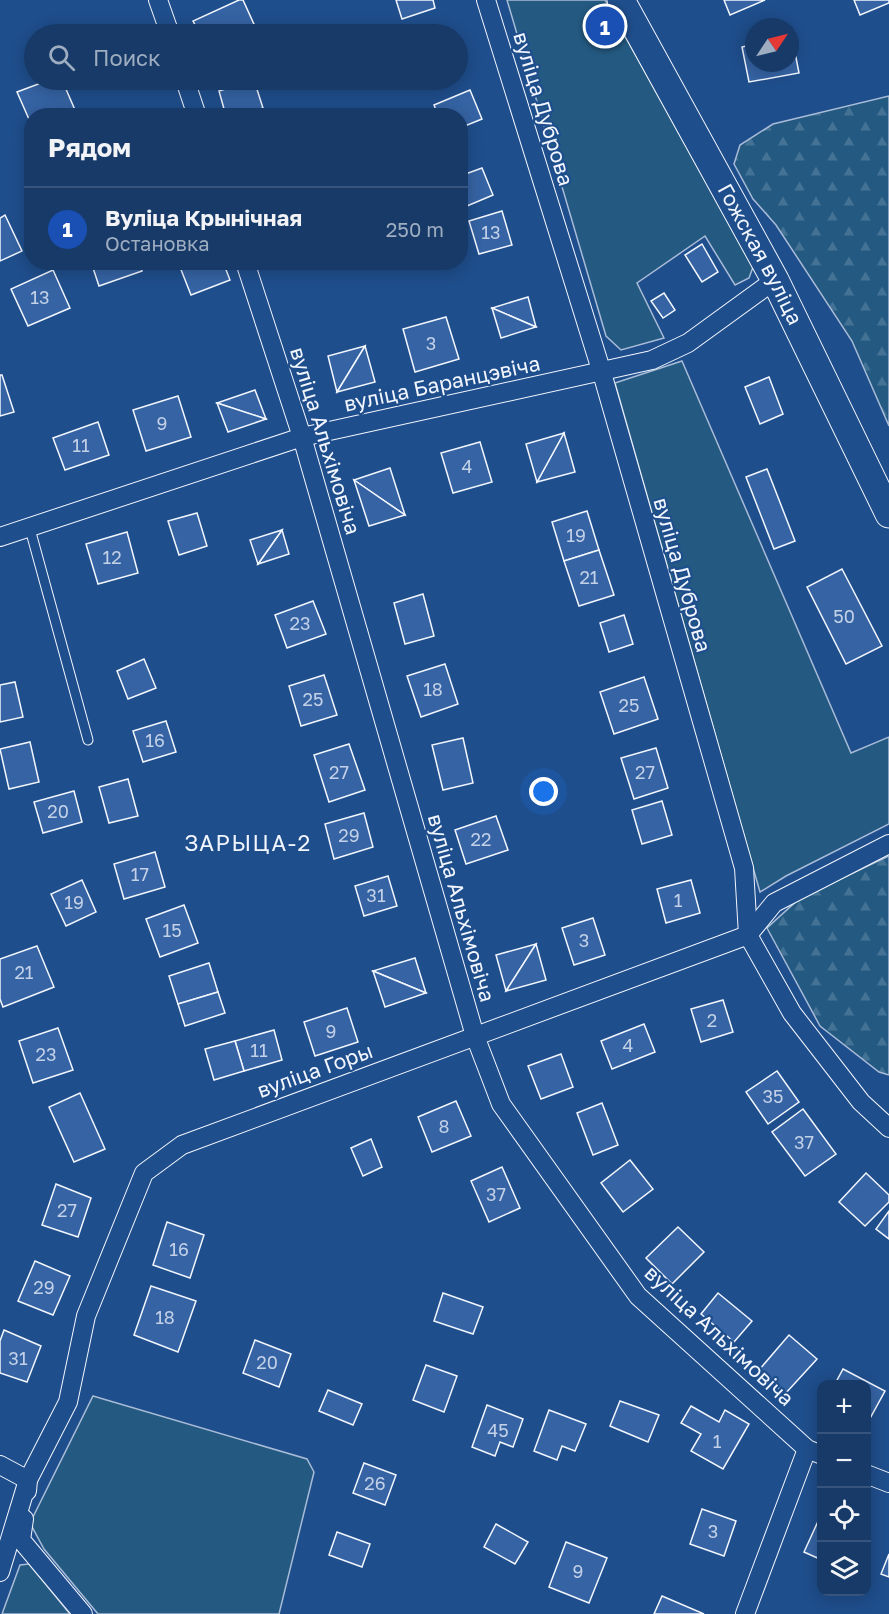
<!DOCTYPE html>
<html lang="ru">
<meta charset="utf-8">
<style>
:root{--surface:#173a69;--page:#20416f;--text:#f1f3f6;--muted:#9eadc0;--line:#36547d;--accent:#95b2f1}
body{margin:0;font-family:"Golos Text",sans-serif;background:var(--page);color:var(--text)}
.controls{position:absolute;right:18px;bottom:18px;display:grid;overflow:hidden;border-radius:12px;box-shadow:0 3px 15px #0003}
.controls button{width:54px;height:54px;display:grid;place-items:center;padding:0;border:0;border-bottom:2px solid var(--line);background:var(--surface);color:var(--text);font:30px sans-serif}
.compass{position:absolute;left:745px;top:18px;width:54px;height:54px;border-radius:50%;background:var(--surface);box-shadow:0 3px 15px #0003;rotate:55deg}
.you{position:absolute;left:544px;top:792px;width:21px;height:21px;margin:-15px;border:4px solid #fff;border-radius:50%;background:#1a73e8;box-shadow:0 0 0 9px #1a73e833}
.badge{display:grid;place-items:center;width:39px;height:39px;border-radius:50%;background:var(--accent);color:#fff;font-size:20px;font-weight:700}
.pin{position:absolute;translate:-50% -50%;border:3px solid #fff;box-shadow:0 2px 6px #0006}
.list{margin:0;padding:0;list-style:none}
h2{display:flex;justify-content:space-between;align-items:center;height:78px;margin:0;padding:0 24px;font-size:26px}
h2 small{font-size:20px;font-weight:400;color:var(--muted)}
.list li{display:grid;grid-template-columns:39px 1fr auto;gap:18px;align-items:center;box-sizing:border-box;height:84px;padding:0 24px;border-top:2px solid var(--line)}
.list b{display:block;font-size:22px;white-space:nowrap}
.list p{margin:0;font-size:20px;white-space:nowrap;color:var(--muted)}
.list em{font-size:20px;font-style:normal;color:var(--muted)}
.icon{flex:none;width:33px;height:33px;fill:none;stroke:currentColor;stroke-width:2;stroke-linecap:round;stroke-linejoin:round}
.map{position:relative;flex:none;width:889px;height:1614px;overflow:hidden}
.search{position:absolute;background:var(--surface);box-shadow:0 3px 15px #0003;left:24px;top:24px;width:444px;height:66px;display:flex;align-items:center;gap:15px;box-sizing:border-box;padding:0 21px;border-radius:33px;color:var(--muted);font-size:22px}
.panel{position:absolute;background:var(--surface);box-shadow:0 3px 15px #0003;left:24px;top:108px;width:444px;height:162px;border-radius:24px}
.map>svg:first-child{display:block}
.green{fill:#245a82;stroke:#a8bbd7;stroke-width:1.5}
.forest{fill:url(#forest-firs);stroke:#a8bbd7;stroke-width:1.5}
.building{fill:#3563a3;stroke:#f2f6ff;stroke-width:1.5}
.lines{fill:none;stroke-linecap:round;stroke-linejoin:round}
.lane-casing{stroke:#f2f6ff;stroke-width:11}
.street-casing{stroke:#f2f6ff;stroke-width:20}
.secondary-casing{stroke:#f2f6ff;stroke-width:29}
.lane{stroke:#1f4e8c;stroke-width:9}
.street{stroke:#1f4e8c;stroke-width:18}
.secondary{stroke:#1f4e8c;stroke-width:27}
.labels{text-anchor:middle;stroke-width:4.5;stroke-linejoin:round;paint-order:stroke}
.number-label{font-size:18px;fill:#c3d1e8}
.street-label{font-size:21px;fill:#f2f6ff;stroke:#1f4e8c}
.neighbourhood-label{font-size:22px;letter-spacing:1.5px;fill:#f2f6ff;stroke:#1f4e8c}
</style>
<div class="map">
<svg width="889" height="1614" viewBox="0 0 889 1614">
<defs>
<pattern id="forest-firs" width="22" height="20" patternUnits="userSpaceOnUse" patternTransform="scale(1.5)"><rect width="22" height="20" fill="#245a82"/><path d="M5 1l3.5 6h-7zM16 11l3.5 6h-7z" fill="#447295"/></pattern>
</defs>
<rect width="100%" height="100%" fill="#1f4e8c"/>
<g class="green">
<polygon points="507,0 605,0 753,267 749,278 735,285 705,236 637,283 664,338 621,350 606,336"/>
<polygon points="682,361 851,753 889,737 889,824 786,876 760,892 615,383"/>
<polygon points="93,1396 307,1459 314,1472 279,1614 98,1614 44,1549 30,1523"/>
<polygon points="29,1564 70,1614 2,1614 20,1565"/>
</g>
<g class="forest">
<polygon points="889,96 889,426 852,341 776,225 753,199 734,164 740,145 773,124"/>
<polygon points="889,856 889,1075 879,1072 820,1026 767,928 800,898"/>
</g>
<g class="building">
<polygon points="239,0 243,0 258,33 200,34 193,21"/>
<polygon points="396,0 433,0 435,8 402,19"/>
<polygon points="724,0 765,0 730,15"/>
<polygon points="854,0 889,0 889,3 860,15"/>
<polygon points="121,28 124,34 103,34"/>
<polygon points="792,37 799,73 749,82 742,47 754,44 754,63 790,63"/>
<polygon points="49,80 62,80 75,110 62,116 32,116 32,126 17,92"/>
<polygon points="254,80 263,108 240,116 226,116 219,91"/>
<polygon points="470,90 482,119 460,128 460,116 438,116 434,105"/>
<polygon points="482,168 493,195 467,206 460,190 460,176"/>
<polygon points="502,211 512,245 479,254 469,221"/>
<polygon points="5,215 22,251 0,261 0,218"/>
<polygon points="702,244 718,272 702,282 685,255"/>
<polygon points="91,262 139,262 142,271 99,286"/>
<polygon points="178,262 223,262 230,280 191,295"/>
<polygon points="53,270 70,308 28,326 11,289"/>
<polygon points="664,293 675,310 663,318 651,301"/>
<polygon points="528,297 536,327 492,308"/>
<polygon points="492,308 536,327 501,338"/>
<polygon points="446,317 459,359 415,372 403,329"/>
<polygon points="365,346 337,392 328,356"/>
<polygon points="365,346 375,382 337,392"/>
<polygon points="0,375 2,375 14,412 0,416"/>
<polygon points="769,377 783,414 760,424 745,387"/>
<polygon points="255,390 266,419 217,403"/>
<polygon points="178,396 191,437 146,451 133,410"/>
<polygon points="217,403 266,419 228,432"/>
<polygon points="98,422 109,455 65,470 53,438"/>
<polygon points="564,433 575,472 537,482"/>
<polygon points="564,433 537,482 526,444"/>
<polygon points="480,442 492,482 453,493 441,453"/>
<polygon points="390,468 405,515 354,480"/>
<polygon points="767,469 795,541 774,549 746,477"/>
<polygon points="354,480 405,515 369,526"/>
<polygon points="587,511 599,550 564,561 552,522"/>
<polygon points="197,513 207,546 179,555 168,521"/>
<polygon points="282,530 289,554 258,564"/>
<polygon points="282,530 258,564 250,540"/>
<polygon points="127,532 138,573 98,584 86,544"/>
<polygon points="599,550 614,595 579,606 564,561"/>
<polygon points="842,569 882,646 846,664 807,587"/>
<polygon points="423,594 434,636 405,644 394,603"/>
<polygon points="313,601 326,634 287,648 275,615"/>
<polygon points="624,615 633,644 609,652 600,623"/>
<polygon points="144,659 156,688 128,699 117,671"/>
<polygon points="445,664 458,704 421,717 407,676"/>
<polygon points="324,675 337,715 301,726 289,686"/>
<polygon points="644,677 658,719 614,734 600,692"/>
<polygon points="15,682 23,717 0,722 0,685"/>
<polygon points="166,721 176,752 143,762 133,731"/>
<polygon points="463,738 473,783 443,790 432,745"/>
<polygon points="30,742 39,782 9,789 0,749"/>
<polygon points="349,744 365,790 329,802 314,755"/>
<polygon points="656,748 668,788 634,799 621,758"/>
<polygon points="128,779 138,816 109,823 99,787"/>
<polygon points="74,791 82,822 43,833 34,802"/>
<polygon points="662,801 672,835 642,844 632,810"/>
<polygon points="364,813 373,847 334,859 325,824"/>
<polygon points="496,816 508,850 466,864 455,830"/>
<polygon points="155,852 165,887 124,899 114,864"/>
<polygon points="388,876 397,906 364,916 355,886"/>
<polygon points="82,880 96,912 66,926 51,894"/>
<polygon points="691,880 700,913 666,923 657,889"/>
<polygon points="184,905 198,943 160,957 146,919"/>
<polygon points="593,918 605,955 574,965 562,928"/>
<polygon points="536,944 506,991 496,955"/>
<polygon points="536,944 546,980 506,991"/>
<polygon points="37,946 54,987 3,1007 0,999 0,959"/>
<polygon points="415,958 426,993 373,971"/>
<polygon points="209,963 218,992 178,1004 169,976"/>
<polygon points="373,971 426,993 385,1007"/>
<polygon points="218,992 225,1013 185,1026 178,1004"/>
<polygon points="723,1000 733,1032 701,1042 691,1009"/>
<polygon points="347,1008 358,1042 315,1056 304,1022"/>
<polygon points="644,1024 655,1052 612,1069 601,1041"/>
<polygon points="58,1028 73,1070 33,1083 19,1041"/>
<polygon points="274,1030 282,1060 244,1071 235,1041"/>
<polygon points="235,1041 244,1071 214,1080 205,1049"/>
<polygon points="561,1054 573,1087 541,1099 528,1066"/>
<polygon points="777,1071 799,1102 768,1124 746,1092"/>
<polygon points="80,1093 105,1149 74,1162 49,1107"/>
<polygon points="456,1101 471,1136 432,1152 418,1117"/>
<polygon points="602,1103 618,1145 593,1155 577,1113"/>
<polygon points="803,1109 836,1154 805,1176 772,1132"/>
<polygon points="371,1139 382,1167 363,1176 351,1148"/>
<polygon points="630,1160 653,1189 623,1212 601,1183"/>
<polygon points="502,1167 520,1208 489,1222 471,1181"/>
<polygon points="866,1173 889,1195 889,1202 865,1226 839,1202"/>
<polygon points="56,1184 91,1198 78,1237 42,1225"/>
<polygon points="889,1211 889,1239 876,1229"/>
<polygon points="167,1222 204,1235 190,1278 153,1265"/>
<polygon points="678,1227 704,1252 672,1284 646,1258"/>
<polygon points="35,1261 70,1276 53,1315 18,1301"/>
<polygon points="151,1286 196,1301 178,1352 134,1335"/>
<polygon points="443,1293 483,1307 473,1334 434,1321"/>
<polygon points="718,1293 752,1321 734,1342 701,1314"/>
<polygon points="4,1330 41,1346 27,1382 0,1373 0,1341"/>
<polygon points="789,1335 817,1359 785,1394 759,1370"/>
<polygon points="255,1340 291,1354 279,1387 243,1373"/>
<polygon points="426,1365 457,1376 444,1412 413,1400"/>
<polygon points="843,1369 885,1391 868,1422 866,1384 835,1384"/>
<polygon points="328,1390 362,1404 353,1425 319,1411"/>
<polygon points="620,1401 659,1415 648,1442 610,1426"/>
<polygon points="487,1405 523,1419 513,1447 500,1442 495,1456 472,1447"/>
<polygon points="691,1406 719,1422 725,1410 749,1424 723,1469 691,1451 701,1434 681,1423"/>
<polygon points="549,1410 586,1424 575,1451 562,1446 557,1460 534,1451"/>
<polygon points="364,1463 396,1475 385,1505 353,1493"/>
<polygon points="702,1509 736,1521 724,1556 690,1544"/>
<polygon points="820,1517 822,1518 822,1560 804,1552"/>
<polygon points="496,1524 528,1542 515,1564 484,1547"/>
<polygon points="337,1532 370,1544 362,1567 329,1555"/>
<polygon points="566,1542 607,1558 589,1603 549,1587"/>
<polygon points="889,1554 889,1577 881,1574"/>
<polygon points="662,1596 704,1614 654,1614"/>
</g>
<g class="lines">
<defs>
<polyline id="lane" points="30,529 88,740"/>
<g id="street">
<polyline points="158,0 170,34"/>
<polyline points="486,0 602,373 744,868 748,935 792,1013 861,1102 889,1128"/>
<polyline points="185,80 197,116"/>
<polyline points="245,262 302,437 475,1036 501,1104 638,1296 807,1449 822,1455"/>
<polyline points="0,537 302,437 652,360 688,343 775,280"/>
<polyline points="0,1465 28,1480 27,1491"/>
<polyline points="866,1474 889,1483"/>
<polyline points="24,1519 21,1540 83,1614"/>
<polyline points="0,1572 28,1480 68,1402 86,1316 144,1173 182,1145 748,935 774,903 889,844"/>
<polyline points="745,1614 807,1449"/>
</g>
<g id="secondary">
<path id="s1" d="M621,0l154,280 114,234"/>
</g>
</defs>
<use href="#lane" class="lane-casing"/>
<use href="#street" class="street-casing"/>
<use href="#secondary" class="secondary-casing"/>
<use href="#lane" class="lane"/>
<use href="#street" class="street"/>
<use href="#secondary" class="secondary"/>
</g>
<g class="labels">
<g class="number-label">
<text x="491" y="239">13</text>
<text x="40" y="304">13</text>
<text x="431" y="350">3</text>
<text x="162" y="430">9</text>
<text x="81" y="452">11</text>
<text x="467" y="473">4</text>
<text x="576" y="542">19</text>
<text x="112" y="564">12</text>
<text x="589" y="584">21</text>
<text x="844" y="623">50</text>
<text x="300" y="630">23</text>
<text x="433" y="696">18</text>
<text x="313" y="706">25</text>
<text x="629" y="712">25</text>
<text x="155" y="747">16</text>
<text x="339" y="779">27</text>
<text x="645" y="779">27</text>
<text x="58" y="818">20</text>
<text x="349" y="842">29</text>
<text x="481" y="846">22</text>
<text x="140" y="881">17</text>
<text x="376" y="902">31</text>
<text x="678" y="907">1</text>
<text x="74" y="909">19</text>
<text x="172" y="937">15</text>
<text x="584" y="947">3</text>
<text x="24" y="979">21</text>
<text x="712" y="1027">2</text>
<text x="331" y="1038">9</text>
<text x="628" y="1052">4</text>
<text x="259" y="1057">11</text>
<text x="46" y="1061">23</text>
<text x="773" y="1103">35</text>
<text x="444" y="1133">8</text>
<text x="804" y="1149">37</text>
<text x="496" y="1201">37</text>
<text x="67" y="1217">27</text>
<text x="179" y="1256">16</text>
<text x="44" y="1294">29</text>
<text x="165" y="1324">18</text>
<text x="18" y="1365">31</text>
<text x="267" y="1369">20</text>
<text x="498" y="1437">45</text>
<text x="717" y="1448">1</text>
<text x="375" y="1490">26</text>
<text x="713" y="1538">3</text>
<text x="578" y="1578">9</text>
</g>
<g class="street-label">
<text transform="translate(543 109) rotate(73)" y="7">вуліца Дуброва</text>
<text dy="7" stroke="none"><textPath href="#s1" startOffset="290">Гожская вуліца</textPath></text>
<text transform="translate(442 384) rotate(-12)" y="7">вуліца Баранцэвіча</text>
<text transform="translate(325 441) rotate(73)" y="7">вуліца Альхімовіча</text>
<text transform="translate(682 575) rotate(74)" y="7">вуліца Дуброва</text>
<text transform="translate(461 908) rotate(74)" y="7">вуліца Альхімовіча</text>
<text transform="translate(315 1071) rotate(-20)" y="7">вуліца Горы</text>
<text transform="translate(719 1336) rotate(43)" y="7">вуліца Альхімовіча</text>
</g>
<g class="neighbourhood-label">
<text x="248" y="851">ЗАРЫЦА-2</text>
</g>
</g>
</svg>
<div class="controls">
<button>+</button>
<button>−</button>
<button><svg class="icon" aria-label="locate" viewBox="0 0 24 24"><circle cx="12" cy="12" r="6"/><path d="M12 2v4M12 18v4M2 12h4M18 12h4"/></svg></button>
<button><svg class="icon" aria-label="layers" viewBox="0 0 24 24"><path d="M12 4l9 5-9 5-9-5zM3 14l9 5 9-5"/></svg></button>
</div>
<svg class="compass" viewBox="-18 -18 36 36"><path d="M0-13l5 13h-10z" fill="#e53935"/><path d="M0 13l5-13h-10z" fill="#9eadc0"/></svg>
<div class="you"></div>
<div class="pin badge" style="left:605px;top:26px;background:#1a4fb4">1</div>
<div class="search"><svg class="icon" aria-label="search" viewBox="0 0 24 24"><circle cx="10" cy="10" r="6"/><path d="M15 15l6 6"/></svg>Поиск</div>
<section class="panel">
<h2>Рядом<small></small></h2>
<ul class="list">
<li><span class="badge" style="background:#1a4fb4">1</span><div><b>Вуліца Крынічная</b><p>Остановка</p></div><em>250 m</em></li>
</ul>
</section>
</div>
